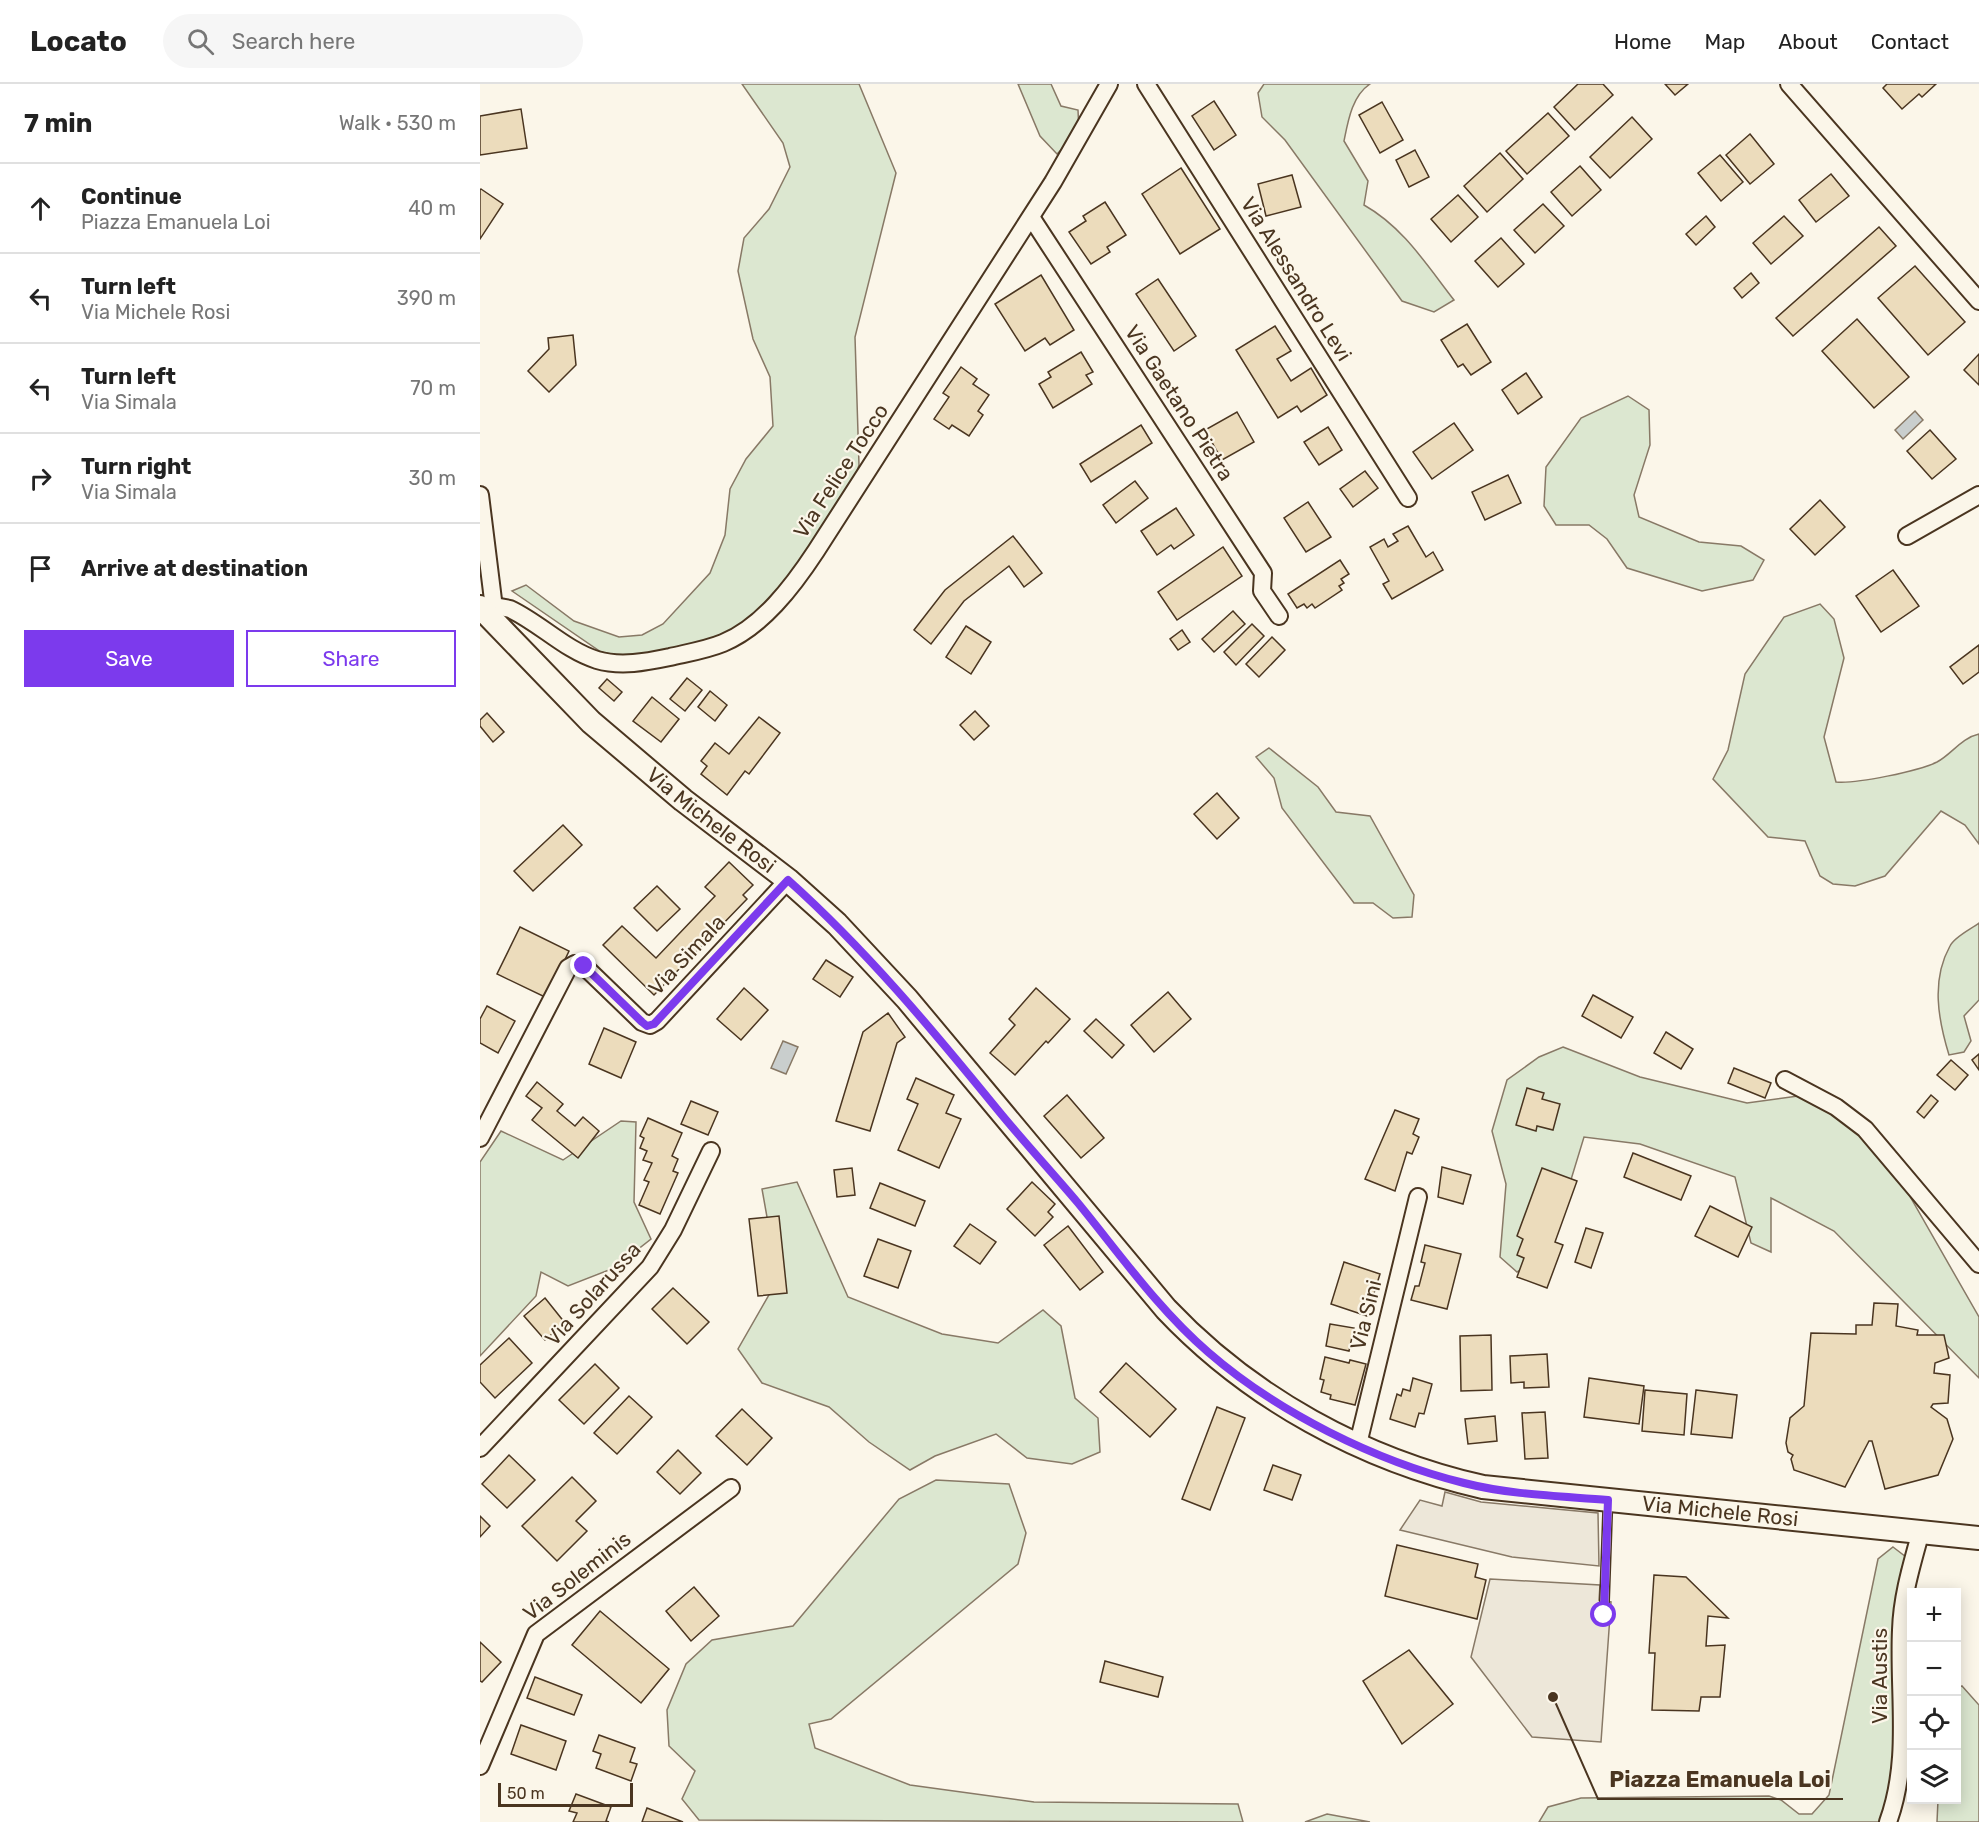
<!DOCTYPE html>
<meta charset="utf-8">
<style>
:root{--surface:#fff;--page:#f6f6f6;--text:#222;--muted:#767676;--line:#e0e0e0;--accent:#7c3aed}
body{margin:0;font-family:Rubik,sans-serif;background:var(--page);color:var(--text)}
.controls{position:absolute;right:18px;bottom:18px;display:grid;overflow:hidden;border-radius:0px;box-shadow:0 3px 15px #0003}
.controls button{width:54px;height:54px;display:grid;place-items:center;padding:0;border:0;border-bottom:2px solid var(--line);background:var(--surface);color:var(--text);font:30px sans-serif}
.scale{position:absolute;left:18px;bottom:15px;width:135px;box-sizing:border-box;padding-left:6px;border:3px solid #4a3520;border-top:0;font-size:16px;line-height:21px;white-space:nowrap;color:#4a3520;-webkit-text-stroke:4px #fbf6e9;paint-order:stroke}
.stop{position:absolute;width:18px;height:18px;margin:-14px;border:4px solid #7c3aed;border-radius:50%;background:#fff}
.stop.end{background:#7c3aed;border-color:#fff;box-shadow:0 2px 6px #0008}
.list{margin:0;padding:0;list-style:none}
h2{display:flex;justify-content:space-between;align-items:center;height:78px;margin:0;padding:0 24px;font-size:26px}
h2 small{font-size:20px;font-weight:400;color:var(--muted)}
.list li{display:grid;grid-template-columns:39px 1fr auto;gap:18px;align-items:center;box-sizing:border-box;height:90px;padding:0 24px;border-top:2px solid var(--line)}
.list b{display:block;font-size:22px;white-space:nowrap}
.list p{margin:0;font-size:20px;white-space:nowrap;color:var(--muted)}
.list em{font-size:20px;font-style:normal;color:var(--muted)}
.actions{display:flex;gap:12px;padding:18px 24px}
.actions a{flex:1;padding:14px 0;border:2px solid var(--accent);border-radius:0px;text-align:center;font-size:21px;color:var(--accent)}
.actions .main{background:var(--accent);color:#fff}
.icon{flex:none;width:33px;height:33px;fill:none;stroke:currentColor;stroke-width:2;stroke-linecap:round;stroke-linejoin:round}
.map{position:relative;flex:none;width:1499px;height:1738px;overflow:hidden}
header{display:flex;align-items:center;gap:36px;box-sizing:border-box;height:84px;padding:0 30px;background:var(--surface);border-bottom:2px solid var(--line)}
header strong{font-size:28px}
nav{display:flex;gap:33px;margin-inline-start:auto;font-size:21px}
.search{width:420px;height:54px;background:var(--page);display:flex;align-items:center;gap:15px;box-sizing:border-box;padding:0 21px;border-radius:33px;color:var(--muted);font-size:22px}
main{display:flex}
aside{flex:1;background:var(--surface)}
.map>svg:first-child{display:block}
.green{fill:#dce7d0;stroke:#887966;stroke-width:1.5}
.parking{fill:#ede7d9;stroke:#887966;stroke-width:1.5}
.water{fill:#c9cecd;stroke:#887966;stroke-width:1.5}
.building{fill:#ecdcbc;stroke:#4a3520;stroke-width:1.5}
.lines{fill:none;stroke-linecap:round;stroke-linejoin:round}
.lane-casing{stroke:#4a3520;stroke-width:11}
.street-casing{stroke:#4a3520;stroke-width:20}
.secondary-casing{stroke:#4a3520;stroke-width:26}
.lane{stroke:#fbf6e9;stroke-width:8}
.street{stroke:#fbf6e9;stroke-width:16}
.secondary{stroke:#fbf6e9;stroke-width:22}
.route{stroke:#7c3aed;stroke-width:8}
.labels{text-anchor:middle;stroke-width:4.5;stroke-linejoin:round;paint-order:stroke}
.street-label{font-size:21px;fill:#4a3520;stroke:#fbf6e9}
.leader{fill:none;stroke:#4a3520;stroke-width:2}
.callout-dot{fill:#4a3520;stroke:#fbf6e9;stroke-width:2}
.callout-label{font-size:22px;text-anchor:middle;font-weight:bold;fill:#4a3520;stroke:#fbf6e9;stroke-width:4.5;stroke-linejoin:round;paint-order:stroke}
</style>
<header>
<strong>Locato</strong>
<div class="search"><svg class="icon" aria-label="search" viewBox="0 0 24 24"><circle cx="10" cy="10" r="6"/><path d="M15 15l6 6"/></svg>Search here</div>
<nav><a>Home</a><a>Map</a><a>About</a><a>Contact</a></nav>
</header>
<main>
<aside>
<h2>7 min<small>Walk · 530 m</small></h2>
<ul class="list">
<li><svg class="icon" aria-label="ahead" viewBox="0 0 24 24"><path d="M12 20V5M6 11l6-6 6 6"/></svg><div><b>Continue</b><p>Piazza Emanuela Loi</p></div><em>40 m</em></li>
<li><svg class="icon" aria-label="left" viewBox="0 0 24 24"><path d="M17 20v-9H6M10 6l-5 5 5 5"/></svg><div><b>Turn left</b><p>Via Michele Rosi</p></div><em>390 m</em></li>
<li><svg class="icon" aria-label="left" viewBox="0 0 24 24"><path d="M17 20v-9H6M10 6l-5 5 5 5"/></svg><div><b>Turn left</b><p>Via Simala</p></div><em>70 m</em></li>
<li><svg class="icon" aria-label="right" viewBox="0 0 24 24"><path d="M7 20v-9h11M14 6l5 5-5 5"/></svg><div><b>Turn right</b><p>Via Simala</p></div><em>30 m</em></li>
<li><svg class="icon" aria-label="arrive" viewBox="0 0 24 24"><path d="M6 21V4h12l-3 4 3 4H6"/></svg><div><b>Arrive at destination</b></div></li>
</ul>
<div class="actions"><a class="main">Save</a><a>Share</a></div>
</aside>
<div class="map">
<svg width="1499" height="1738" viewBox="0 0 1499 1738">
<rect width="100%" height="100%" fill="#fbf6e9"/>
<g class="green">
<polygon points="262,0 379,0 416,89 375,253 379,381 374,398 305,505 245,555 147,574 121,568 32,507 46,501 94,537 139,553 162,551 183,540 230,489 245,451 250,405 266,375 293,342 290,293 273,255 258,187 264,154 289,125 310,83 303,59"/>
<polygon points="538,0 571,0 581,22 598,26 599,48 577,70 560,52"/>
<path d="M784,0h106c-18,12 -22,37 -26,57l24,40 -4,24c39,22 62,59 90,95l-20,12 -32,-11 -117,-161 -23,-23 -4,-24z"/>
<polygon points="1148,312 1169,326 1170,361 1154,411 1159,433 1219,458 1261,462 1284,476 1273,496 1222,507 1147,484 1127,455 1109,441 1076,441 1064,422 1066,383 1101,334"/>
<path d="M1340,520l14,15 10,39 -20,79 12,45c20,2 83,-11 101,-20 15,-8 24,-24 42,-28v110l-14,-19 -24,-14 -56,65 -30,10 -22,-2 -13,-8 -15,-35 -37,-4 -55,-58 15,-29 17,-76 39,-57z"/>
<polygon points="789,664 838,703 856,728 890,732 934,811 932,833 913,834 893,819 874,819 802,724 794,694 776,673"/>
<path d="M1499,839v77l-15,16 7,25 -7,11 -15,3c-11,-36 -18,-75 1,-109 4,-9 21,-17 29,-23z"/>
<polygon points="1083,963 1160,993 1267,1019 1318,1012 1362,1031 1424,1102 1499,1233 1499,1294 1354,1147 1291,1114 1291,1168 1271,1159 1255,1093 1160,1060 1104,1053 1068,1171 1037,1188 1020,1173 1026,1100 1012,1047 1027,996 1059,973"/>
<polygon points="141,1037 156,1038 154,1118 171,1155 134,1184 88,1202 61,1188 56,1212 0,1272 0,1078 21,1047 83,1076"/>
<polygon points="317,1098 368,1213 462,1250 518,1259 563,1226 581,1242 595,1314 618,1334 620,1368 592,1380 547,1374 516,1350 455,1372 430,1386 389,1358 349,1323 282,1299 258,1265 298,1195 282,1105"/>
<polygon points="456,1396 529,1400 546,1449 538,1480 351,1635 329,1640 335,1664 430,1701 554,1718 758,1720 763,1738 219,1736 202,1715 215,1687 189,1662 187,1626 206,1580 232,1556 313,1542 419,1415"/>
<path d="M1413,1463l13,10 -5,13c-2,39 -6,77 -8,116 -2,44 6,95 -13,136h-341l9,-15 33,-9 188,-2 12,4 18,14h13l17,-19 49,-236z"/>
<polygon points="1482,1602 1499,1621 1499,1738 1457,1738 1458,1716 1476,1716 1477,1604"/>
<polygon points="847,1730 890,1738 825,1738"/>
</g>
<g class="parking">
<polygon points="965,1408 1001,1418 1118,1429 1119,1482 1032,1473 920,1446 940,1416 962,1422"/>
<polygon points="1010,1495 1120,1501 1119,1516 1131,1518 1121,1658 1052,1653 991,1573"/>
</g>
<g class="water">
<polygon points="1435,327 1443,336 1423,355 1415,346"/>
<polygon points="303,957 318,963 306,990 291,984"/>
</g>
<g class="building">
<polygon points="1098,0 1123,0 1133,11 1095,46 1074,23"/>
<polygon points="1185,0 1208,0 1195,11"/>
<polygon points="1407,0 1456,0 1442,13 1439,10 1422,25 1403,4"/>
<polygon points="734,17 756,51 734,66 712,32"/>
<polygon points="902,18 923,56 900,69 879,31"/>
<polygon points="41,25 47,64 0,71 0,32"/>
<polygon points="1068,29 1089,52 1047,90 1026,67"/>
<polygon points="1152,33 1172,55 1130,94 1110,73"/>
<polygon points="1270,50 1294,80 1270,100 1246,71"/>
<polygon points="935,66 949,93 929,103 916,76"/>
<polygon points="1020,69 1043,95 1007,128 984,102"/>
<polygon points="1240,71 1263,98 1241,117 1218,89"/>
<polygon points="1100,82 1121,106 1092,132 1071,108"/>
<polygon points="701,84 740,145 700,170 662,110"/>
<polygon points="1351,90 1369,112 1336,138 1319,116"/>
<polygon points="812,91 821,123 786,132 778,100"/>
<polygon points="1,105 23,120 0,155 0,106"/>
<polygon points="978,111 998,133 971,158 951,135"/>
<polygon points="625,118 646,151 627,163 630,168 611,180 589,148 606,137 603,132"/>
<polygon points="1063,120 1084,142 1055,169 1034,146"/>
<polygon points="1226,132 1235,143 1216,161 1206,150"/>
<polygon points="1304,132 1323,152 1291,180 1273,159"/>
<polygon points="1399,143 1416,162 1313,252 1296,234"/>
<polygon points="1021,154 1044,180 1018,203 995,177"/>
<polygon points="1435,182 1485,238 1448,271 1398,214"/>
<polygon points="1271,189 1279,199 1262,214 1254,204"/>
<polygon points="561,191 594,246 570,261 565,254 545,267 515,220"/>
<polygon points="678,195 716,252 694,267 656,210"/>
<polygon points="1377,235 1429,293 1394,324 1342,267"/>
<polygon points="987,240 1011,278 991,291 983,280 978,283 961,256"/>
<polygon points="795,242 811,267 797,275 811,297 831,284 847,311 821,328 817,322 798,334 756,266"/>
<polygon points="93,251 96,281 69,308 48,287 69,265 68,254"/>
<polygon points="601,268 613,288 606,291 612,300 573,324 559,300 571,293 568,288"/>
<polygon points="1499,270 1499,301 1484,286"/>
<polygon points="481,283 497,295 493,300 509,311 498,327 503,331 489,352 472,341 469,345 454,335 469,313 463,309"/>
<polygon points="1046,289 1062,313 1038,330 1022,306"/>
<polygon points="757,328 774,358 742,376 725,346"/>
<polygon points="974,339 993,366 952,395 933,368"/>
<polygon points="661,341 672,359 611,398 600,380"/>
<polygon points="848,343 862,366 839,381 824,358"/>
<polygon points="1450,346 1476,375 1452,395 1427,367"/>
<polygon points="885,387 898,404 873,423 860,405"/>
<polygon points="1028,391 1041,419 1005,436 992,408"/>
<polygon points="655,397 668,414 636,439 623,421"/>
<polygon points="1340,416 1365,443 1335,471 1310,445"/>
<polygon points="828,418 851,453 826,468 804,434"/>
<polygon points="696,424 714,451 694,465 691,461 677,471 661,447"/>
<polygon points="928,442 946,473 953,468 963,486 912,515 903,500 909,497 890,463 904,455 908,463 918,457 913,450"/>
<polygon points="533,452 562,489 544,503 529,482 484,517 451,560 434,546 465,506"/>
<polygon points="743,463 762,492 697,536 678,508"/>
<polygon points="860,476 869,490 861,495 864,499 859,502 862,506 835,524 832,520 827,524 824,520 817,524 808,510"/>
<polygon points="1413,486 1439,522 1401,548 1376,512"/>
<polygon points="753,527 765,540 734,568 722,555"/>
<polygon points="772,540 784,552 756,581 744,568"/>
<polygon points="486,542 511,558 491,590 466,573"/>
<polygon points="702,546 710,558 698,566 690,555"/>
<polygon points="792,553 805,566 779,593 766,580"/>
<polygon points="1499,561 1499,588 1483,600 1470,583"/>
<polygon points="207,594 222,606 205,627 190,615"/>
<polygon points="127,595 142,608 134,617 119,604"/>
<polygon points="230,607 247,621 235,637 218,623"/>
<polygon points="172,613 199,635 181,658 153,637"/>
<polygon points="495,627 509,642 494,656 480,641"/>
<polygon points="7,629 24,648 13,658 0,642 0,636"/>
<polygon points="279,633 300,649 269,690 265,687 247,711 221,690 227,682 221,677 235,659 249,670"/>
<polygon points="737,709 759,734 737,755 714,730"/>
<polygon points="83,741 102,761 53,807 34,787"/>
<polygon points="249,778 273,801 263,811 267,815 174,911 123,861 142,842 176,874 235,812 225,803"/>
<polygon points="177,802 200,825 177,847 154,824"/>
<polygon points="40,843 89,867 67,914 17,890"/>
<polygon points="346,876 373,893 360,913 333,895"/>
<polygon points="264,904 288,926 261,956 237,935"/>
<polygon points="556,904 590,935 568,959 566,957 535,991 510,969 535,941 529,935"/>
<polygon points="688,908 711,935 674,968 651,941"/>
<polygon points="1113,911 1153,933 1141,954 1102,932"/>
<polygon points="7,922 35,937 18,969 0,959 0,935"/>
<polygon points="408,929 425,953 417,959 390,1047 356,1037 383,948"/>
<polygon points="616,935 644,961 632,974 604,947"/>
<polygon points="124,944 156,958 141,994 109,980"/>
<polygon points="1186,948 1213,965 1201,985 1174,969"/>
<polygon points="1499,970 1499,986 1492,976"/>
<polygon points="1471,976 1488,991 1475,1006 1457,991"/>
<polygon points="1254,984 1291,999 1285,1014 1248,999"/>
<polygon points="436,994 474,1011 466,1029 481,1035 459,1084 418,1066 438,1020 427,1015"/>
<polygon points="57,998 83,1020 77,1027 95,1042 103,1033 119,1047 98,1074 52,1036 62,1024 46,1012"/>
<polygon points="1047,1004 1064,1009 1062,1015 1080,1020 1073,1046 1057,1042 1056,1047 1036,1041"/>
<polygon points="587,1011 624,1054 601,1074 564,1032"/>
<polygon points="1451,1011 1458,1017 1444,1034 1437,1028"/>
<polygon points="211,1017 238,1028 228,1051 201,1040"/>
<polygon points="915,1026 939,1035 933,1050 939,1053 932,1070 927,1068 915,1107 885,1095"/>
<polygon points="168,1034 202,1049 192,1072 198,1075 193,1087 198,1089 180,1130 159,1121 169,1098 164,1096 172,1079 163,1076 167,1067 160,1064 164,1054 160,1052"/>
<polygon points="1153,1069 1211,1092 1201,1116 1144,1093"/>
<polygon points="962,1083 991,1091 983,1120 958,1113"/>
<polygon points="372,1084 375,1111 357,1113 354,1086"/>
<polygon points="1062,1084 1097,1097 1075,1158 1083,1161 1067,1204 1037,1193 1044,1174 1037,1171 1043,1155 1037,1152"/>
<polygon points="552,1098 575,1120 568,1128 573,1133 555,1152 527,1125"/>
<polygon points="400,1099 445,1117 435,1142 390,1124"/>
<polygon points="1230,1122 1272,1143 1258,1173 1215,1152"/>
<polygon points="299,1132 307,1209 278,1212 269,1135"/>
<polygon points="490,1140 516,1158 500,1180 474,1162"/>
<polygon points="588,1142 623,1188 600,1206 564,1161"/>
<polygon points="1106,1144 1123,1149 1111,1184 1095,1178"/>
<polygon points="398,1155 431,1167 418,1204 384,1192"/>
<polygon points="945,1161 981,1170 967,1225 931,1216 935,1202 939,1202 945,1179 941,1178"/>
<polygon points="864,1178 900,1190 887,1232 851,1220"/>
<polygon points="193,1204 229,1238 207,1260 172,1225"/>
<polygon points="65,1214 85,1239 65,1256 44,1232"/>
<polygon points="1394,1219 1418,1220 1416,1242 1438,1246 1437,1251 1464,1251 1469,1274 1455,1279 1454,1289 1470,1291 1468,1319 1453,1320 1451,1323 1467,1335 1473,1355 1458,1391 1405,1405 1392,1357 1389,1357 1365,1403 1314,1386 1311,1375 1313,1371 1308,1368 1306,1359 1310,1334 1324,1322 1331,1249 1376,1250 1376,1241 1392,1241"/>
<polygon points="850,1240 874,1244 869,1267 846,1262"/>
<polygon points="1011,1251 1012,1306 981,1307 980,1252"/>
<polygon points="29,1254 52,1279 15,1314 0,1298 0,1281"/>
<polygon points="1067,1270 1069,1303 1044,1304 1044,1298 1031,1299 1030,1272"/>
<polygon points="845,1273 869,1279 870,1276 886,1280 875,1321 850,1315 851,1311 841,1308 844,1296 840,1295"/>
<polygon points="646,1279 696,1325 670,1353 620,1308"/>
<polygon points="115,1280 139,1304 104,1340 79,1316"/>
<polygon points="933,1294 952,1300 944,1330 939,1329 935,1343 910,1335 917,1310 921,1312 923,1305 930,1307"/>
<polygon points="1109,1294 1164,1302 1159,1340 1104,1333"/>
<polygon points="1165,1306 1207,1310 1204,1351 1162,1347"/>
<polygon points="1216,1306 1257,1311 1252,1354 1211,1350"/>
<polygon points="149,1312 172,1333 137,1370 114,1349"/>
<polygon points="737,1323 765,1334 730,1426 702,1415"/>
<polygon points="262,1325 292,1354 267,1381 236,1352"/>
<polygon points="1065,1328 1068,1374 1045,1375 1042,1329"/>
<polygon points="1015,1332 1017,1357 988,1360 985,1335"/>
<polygon points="198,1366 221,1389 200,1410 177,1388"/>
<polygon points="29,1371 55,1396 27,1424 2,1400"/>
<polygon points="793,1381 821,1391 812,1416 784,1406"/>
<polygon points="92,1393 116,1417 96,1437 107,1447 77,1477 42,1442"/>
<polygon points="0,1432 10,1442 0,1453"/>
<polygon points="917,1461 998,1480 995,1493 1006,1496 997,1535 905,1512"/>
<polygon points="1174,1491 1206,1493 1248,1534 1228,1532 1226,1562 1245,1561 1240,1613 1221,1613 1219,1627 1172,1626 1175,1569 1169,1569"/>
<polygon points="214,1503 239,1532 211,1557 186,1527"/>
<polygon points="120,1527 189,1585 161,1619 92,1561"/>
<polygon points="0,1558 21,1578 2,1598 0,1597"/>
<polygon points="929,1566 973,1620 922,1660 883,1597"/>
<polygon points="625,1577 683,1593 678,1613 620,1598"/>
<polygon points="55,1593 102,1611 94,1631 47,1614"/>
<polygon points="41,1641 86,1657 76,1686 31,1670"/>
<polygon points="119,1651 155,1664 150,1678 157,1680 151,1697 116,1684 121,1670 113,1667"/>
<polygon points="96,1710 131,1723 126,1737 129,1738 93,1738 97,1729 89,1727"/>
<polygon points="167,1724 203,1738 162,1738"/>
</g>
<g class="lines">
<defs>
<polyline id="lane" points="1124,1531 1128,1417"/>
<g id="street">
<polyline points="666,0 928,414"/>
<polyline points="1309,0 1499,217"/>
<polyline points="551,133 783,489 782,507 799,532"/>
<polyline points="0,411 14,524"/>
<polyline points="1427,452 1499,411"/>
<path d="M4,527l16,-4 10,2c30,14 55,41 87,51 24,7 49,2 73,-3 17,-4 36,-7 53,-14 39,-16 70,-57 93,-92l237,-369 56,-98"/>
<polyline points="1305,996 1356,1023 1385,1045 1499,1180"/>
<polyline points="0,1054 88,884 95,880 104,882 162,938 170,941 177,937 308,796"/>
<polyline points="878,1360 938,1113"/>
<polyline points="0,1364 170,1183 193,1146 231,1067"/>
<polyline points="0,1682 56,1550 251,1404"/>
<path d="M1408,1738c23,-63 10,-127 13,-192 1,-34 11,-66 20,-99"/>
</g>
<g id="secondary">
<path id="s1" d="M0,523l111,115 92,78 105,80 49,44 70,75 259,310c84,89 197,151 317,178l496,51"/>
</g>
</defs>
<use href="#lane" class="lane-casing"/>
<use href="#street" class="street-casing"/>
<use href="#secondary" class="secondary-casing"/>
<use href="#lane" class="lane"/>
<use href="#street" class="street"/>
<use href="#secondary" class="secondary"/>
</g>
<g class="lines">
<path class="route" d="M104,882l58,56 5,4 7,-2 134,-144c78,70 143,148 209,229 26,32 54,62 81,94 41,50 80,106 130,149 69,60 167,109 256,131 47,12 96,13 144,17l-4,115"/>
</g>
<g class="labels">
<g class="street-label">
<text transform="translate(816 195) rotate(58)" y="7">Via Alessandro Levi</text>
<text transform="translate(699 319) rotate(57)" y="7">Via Gaetano Pietra</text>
<text transform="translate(361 387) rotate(-57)" y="7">Via Felice Tocco</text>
<text dy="7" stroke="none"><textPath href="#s1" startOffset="315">Via Michele Rosi</textPath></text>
<text transform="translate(207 871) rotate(-47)" y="7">Via Simala</text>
<text transform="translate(113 1210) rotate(-48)" y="7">Via Solarussa</text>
<text transform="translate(886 1231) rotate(-76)" y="7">Via Sini</text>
<text dy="7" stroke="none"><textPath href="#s1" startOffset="1592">Via Michele Rosi</textPath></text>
<text transform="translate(97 1492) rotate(-38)" y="7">Via Soleminis</text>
<text transform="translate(1400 1592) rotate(-90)" y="7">Via Austis</text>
</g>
</g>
<path class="leader" d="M1073 1613L1118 1715H1363"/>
<circle class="callout-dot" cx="1073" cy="1613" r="6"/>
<g class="callout-label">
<text x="1240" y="1703">Piazza Emanuela Loi</text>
</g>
</svg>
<div class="controls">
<button>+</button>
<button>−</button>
<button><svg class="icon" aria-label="locate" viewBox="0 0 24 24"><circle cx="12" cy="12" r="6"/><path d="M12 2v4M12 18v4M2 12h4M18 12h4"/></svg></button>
<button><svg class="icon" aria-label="layers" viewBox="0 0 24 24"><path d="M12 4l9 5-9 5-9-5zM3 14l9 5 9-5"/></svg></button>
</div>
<div class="scale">50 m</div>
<div class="stop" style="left:1124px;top:1531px"></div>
<div class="stop end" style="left:104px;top:882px"></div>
</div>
</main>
